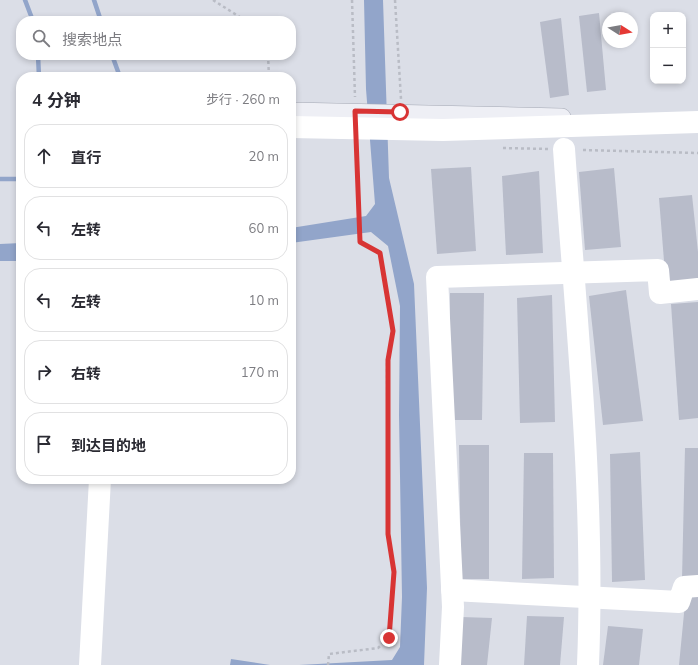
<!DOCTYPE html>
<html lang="zh">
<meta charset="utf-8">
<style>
:root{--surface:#fff;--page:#f2f2f3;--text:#2b2b33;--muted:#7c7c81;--line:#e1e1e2}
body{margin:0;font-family:Mulish,"Noto Sans SC",sans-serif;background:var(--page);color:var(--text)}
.controls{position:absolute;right:12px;top:12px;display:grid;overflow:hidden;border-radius:8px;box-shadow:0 2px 6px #0003}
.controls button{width:36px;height:36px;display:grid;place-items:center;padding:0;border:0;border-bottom:1px solid var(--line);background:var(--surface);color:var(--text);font:20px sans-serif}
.compass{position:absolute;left:602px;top:12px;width:36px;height:36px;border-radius:50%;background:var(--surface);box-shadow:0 2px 6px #0003;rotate:101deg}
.stop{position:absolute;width:12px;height:12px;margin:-9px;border:3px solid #d83434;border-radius:50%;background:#fff}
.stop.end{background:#d83434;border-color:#fff;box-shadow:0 1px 4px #0008}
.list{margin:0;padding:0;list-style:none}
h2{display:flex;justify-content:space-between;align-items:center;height:52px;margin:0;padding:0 16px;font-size:17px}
h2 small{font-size:13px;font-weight:400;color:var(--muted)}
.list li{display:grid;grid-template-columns:26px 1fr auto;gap:12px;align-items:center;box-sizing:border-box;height:64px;margin:0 8px 8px;padding:0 8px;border:1px solid var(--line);border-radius:16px}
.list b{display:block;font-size:15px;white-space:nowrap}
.list em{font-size:13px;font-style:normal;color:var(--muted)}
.icon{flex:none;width:22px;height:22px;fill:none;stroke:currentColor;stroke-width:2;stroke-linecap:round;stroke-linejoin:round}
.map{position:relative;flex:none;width:698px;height:665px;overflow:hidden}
.search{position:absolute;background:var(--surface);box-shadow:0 2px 6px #0003;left:16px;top:16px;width:280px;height:44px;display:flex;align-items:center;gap:10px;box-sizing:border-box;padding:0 14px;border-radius:16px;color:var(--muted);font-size:15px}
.panel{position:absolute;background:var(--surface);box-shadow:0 2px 6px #0003;left:16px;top:72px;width:280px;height:412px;border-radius:16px}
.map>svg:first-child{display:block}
.water{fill:#92a5ca}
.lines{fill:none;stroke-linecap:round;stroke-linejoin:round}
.stream{stroke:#92a5ca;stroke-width:4.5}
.building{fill:#b8bcca}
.street-casing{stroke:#a4a8b4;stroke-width:18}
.path{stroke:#b9bcc5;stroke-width:2.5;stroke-dasharray:3 3;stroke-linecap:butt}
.street{stroke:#eeeff5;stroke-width:17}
.secondary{stroke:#fff;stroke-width:22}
.route{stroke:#d83434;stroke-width:5}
</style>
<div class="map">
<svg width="698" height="665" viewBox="0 0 698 665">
<rect width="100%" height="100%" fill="#dbdee7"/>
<g class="water">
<polygon points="364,0 383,0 389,178 414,284 427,588 424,665 299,665 392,660 400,647 402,597 399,415 400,306 388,246 371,232 291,243 291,228 366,216 375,204 366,89"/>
<polygon points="21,243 21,261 0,261 0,244"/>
<polygon points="231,659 270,665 230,665"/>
</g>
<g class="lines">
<g class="stream">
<polyline points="25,0 33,21"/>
<polyline points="94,0 101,21"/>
<polyline points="38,55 39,77"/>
<polyline points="112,55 120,77"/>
<polyline points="0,179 21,179"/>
</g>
</g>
<g class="building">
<polygon points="599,13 606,90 587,92 579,16"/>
<polygon points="561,18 569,95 550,98 540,22"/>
<polygon points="471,167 476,251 437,254 431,169"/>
<polygon points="614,168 621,247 585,250 579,172"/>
<polygon points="539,171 543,253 506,255 502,176"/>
<polygon points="692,195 698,252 698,283 666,286 659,198"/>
<polygon points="626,290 643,421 603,425 589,296"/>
<polygon points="450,293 484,293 482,420 450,420"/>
<polygon points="552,295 555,422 520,423 517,298"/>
<polygon points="698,302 698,418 679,420 671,304"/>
<polygon points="459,445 489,445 489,579 461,579"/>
<polygon points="685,448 698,448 698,580 682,579"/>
<polygon points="640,452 645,580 612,582 610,454"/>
<polygon points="524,453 553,453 554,578 522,579"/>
<polygon points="686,593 698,594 698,665 679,665"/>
<polygon points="527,616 564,617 560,665 524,665"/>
<polygon points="461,617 492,618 487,665 458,665"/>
<polygon points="608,626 643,629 639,665 603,665"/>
</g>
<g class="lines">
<defs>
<polyline id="street" points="291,111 562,117"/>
</defs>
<use href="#street" class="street-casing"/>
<g class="path">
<polyline points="213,0 246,21"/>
<polyline points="352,0 355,97"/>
<polyline points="395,0 401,99"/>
<polyline points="268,55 269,77"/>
<polyline points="503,148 548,149"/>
<polyline points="583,150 698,153"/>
<polyline points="328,665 329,654 378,648 389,638 394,572 388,534 387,360 393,331 380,253 360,242 356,146"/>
</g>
<use href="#street" class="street"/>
<g class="secondary">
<polyline points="291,127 443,130 698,122"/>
<path d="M564,149c12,172 31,344 24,516"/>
<polyline points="452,590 679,602 684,587 698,586"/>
<polyline points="90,665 100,479"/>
<polyline points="450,665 453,607 437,277 658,270 660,293 698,289"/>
</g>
</g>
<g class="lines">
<polyline class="route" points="389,638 394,572 388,534 388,360 393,331 380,253 360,242 355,111 400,112"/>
</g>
</svg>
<div class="controls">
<button>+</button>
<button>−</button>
</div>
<svg class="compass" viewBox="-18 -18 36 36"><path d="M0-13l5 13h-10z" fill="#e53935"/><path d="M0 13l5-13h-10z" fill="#7c7c81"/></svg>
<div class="stop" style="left:400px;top:112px"></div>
<div class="stop end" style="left:389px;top:638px"></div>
<div class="search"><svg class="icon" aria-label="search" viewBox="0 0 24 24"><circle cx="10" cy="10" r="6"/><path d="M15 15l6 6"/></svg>搜索地点</div>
<section class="panel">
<h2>4 分钟<small>步行 · 260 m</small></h2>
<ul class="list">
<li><svg class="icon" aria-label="ahead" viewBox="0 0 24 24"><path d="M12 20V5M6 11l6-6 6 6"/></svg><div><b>直行</b></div><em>20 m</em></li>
<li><svg class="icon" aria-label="left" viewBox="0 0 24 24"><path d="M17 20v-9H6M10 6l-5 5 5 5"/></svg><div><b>左转</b></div><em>60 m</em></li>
<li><svg class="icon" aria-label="left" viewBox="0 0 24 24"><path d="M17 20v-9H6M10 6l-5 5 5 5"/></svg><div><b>左转</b></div><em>10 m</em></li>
<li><svg class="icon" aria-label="right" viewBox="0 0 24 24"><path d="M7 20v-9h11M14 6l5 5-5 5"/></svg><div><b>右转</b></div><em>170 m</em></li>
<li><svg class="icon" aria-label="arrive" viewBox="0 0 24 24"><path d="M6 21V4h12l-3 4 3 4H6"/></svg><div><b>到达目的地</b></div></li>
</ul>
</section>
</div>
